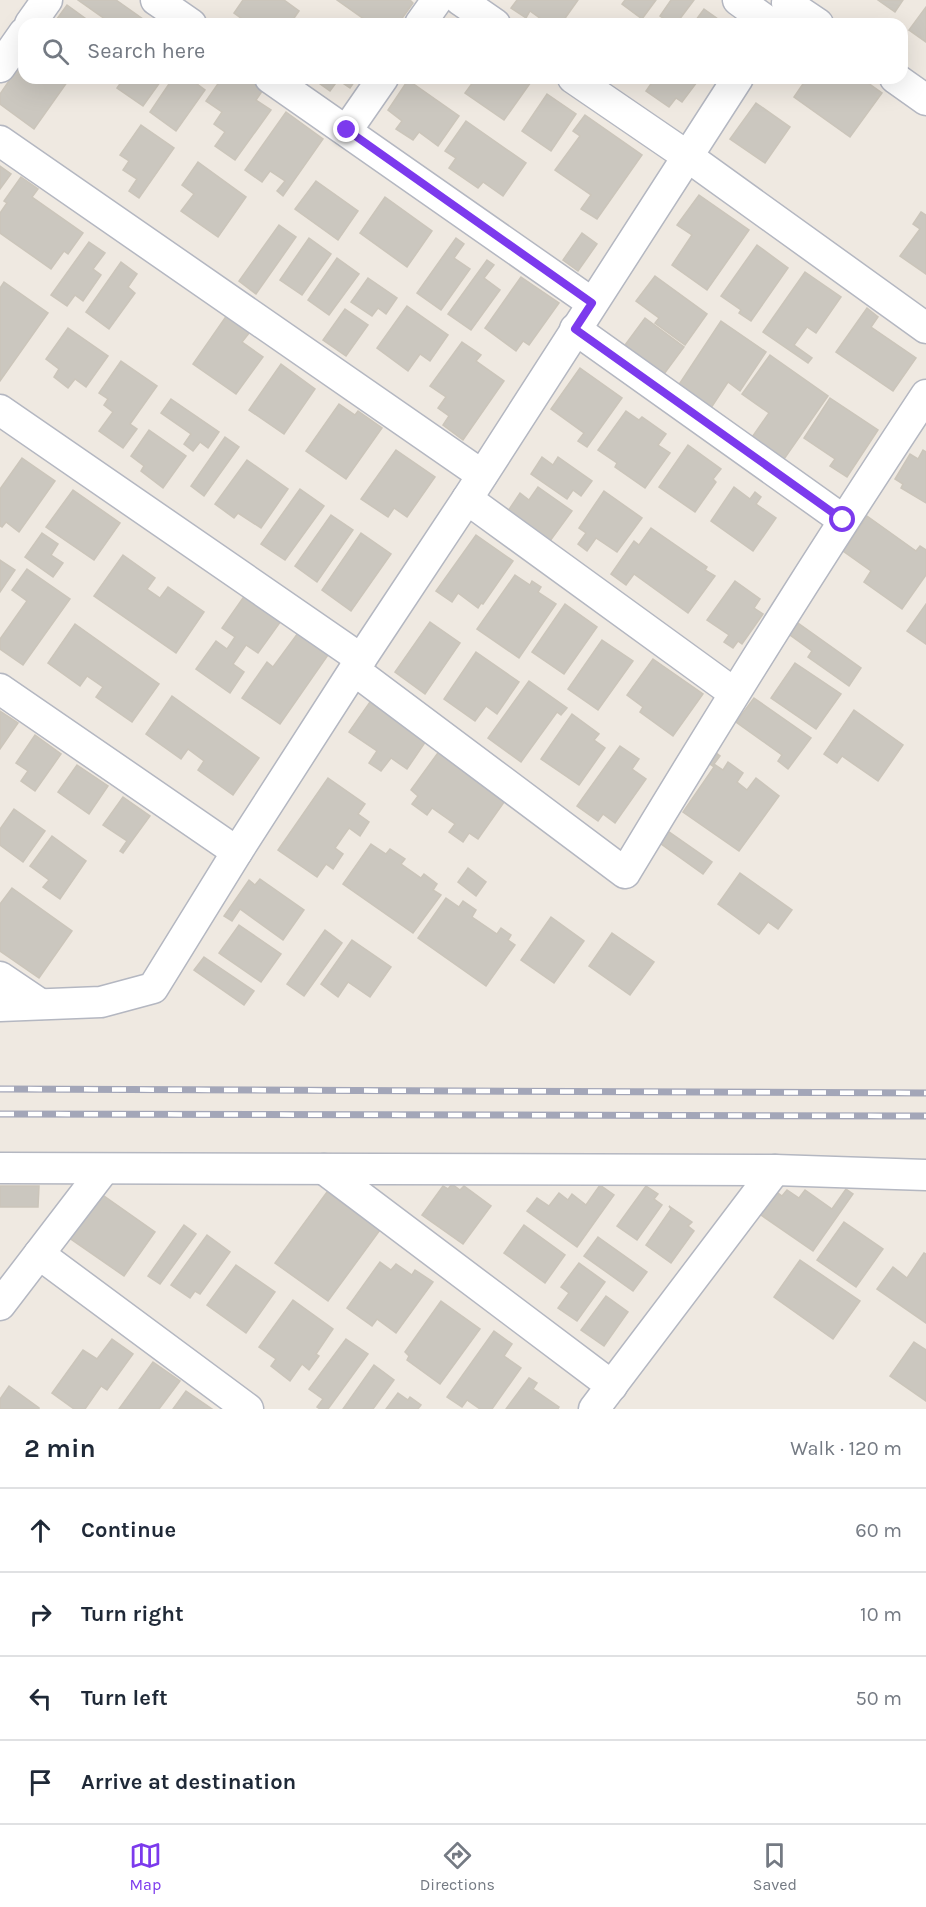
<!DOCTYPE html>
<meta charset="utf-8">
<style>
:root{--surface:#fff;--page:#f2f2f3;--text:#1f2937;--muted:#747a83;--line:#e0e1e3;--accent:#7c3aed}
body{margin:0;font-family:Karla,sans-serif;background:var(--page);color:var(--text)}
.stop{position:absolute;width:18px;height:18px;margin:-14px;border:4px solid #7c3aed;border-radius:50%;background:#fff}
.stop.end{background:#7c3aed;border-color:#fff;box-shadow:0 2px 6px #0008}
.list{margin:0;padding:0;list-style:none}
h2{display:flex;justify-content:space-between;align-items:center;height:78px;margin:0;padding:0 24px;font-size:26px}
h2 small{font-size:20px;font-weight:400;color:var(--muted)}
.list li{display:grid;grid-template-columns:39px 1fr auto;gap:18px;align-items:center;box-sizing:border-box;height:84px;padding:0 24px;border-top:2px solid var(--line)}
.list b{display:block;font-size:22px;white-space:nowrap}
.list em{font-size:20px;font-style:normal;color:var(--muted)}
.icon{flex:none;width:33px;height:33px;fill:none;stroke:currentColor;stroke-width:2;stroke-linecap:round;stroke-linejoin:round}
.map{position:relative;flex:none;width:926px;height:1409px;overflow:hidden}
.search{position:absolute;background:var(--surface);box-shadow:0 6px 24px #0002;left:18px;right:18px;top:18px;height:66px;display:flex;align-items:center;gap:15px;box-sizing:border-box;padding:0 21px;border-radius:18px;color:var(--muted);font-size:22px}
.sheet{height:414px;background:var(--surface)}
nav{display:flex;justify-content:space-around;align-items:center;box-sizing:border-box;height:84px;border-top:2px solid var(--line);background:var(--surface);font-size:16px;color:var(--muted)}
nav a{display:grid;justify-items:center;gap:3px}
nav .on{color:var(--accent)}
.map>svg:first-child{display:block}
.building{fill:#cbc7bf;stroke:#cbc5ba;stroke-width:1.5}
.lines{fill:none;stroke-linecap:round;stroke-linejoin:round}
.minor-casing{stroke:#b4b7c1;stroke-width:33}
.minor{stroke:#fff;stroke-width:30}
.rail-casing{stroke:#a3a6b8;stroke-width:7}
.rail{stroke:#fff;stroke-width:4.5;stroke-dasharray:14;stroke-linecap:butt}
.route{stroke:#7c3aed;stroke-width:8}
</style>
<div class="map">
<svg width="926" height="1409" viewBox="0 0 926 1409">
<rect width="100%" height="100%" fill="#efe9e1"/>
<g class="building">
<polygon points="78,0 116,0 150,24 112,24"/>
<polygon points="243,0 284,0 299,11 290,24 249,24 234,13"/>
<polygon points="337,0 410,0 413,3 398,24 371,24"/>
<polygon points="517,0 578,0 561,24 548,24 530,11 526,18 511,8"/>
<polygon points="625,0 656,0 642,19 622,4"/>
<polygon points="671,0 694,0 676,24 672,24 660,16"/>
<polygon points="878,0 903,0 895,12"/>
<polygon points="67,5 93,24 54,23"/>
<polygon points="926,7 926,42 909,30"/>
<polygon points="704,9 725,24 693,24"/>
<polygon points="24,59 24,78 70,78 34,129 0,104 0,94"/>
<polygon points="124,78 163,78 143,106 117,88"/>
<polygon points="173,78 189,78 205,90 176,131 150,112"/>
<polygon points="222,78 247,78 263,90 256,100 271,110 235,160 215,146 225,132 214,124 222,112 206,101"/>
<polygon points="314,78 357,78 350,88 338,80 330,91 313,79"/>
<polygon points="476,78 532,78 533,79 504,120 465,93"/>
<polygon points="655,78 700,78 682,102 676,98 669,107 646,91"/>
<polygon points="807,78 861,78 882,93 850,137 794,97"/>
<polygon points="408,80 459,116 438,146 419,132 413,140 396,129 402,121 388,110"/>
<polygon points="547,94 576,114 551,151 522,131"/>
<polygon points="756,103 790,127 765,163 730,139"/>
<polygon points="286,112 323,139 283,196 277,191 285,181 270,171 262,182 245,170"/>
<polygon points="585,115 642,155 597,219 581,209 591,195 555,170 580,136 573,131"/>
<polygon points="466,121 526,163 503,196 483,182 478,188 449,168 456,158 445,151"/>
<polygon points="141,125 174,148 139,198 129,191 137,179 123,170 129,161 120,155"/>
<polygon points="198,162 246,197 218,237 181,211 194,194 182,185"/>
<polygon points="0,166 11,174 0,189"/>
<polygon points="21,177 38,189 32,197 83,233 68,254 64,251 51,269 0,233 0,213 7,203 4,201"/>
<polygon points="316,181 358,211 338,240 295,209"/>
<polygon points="699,195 749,230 707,290 672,265 692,235 677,225"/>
<polygon points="385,197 432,231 407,267 360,233"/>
<polygon points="921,212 926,215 926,274 900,256 920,229 913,224"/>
<polygon points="279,225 296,237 256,294 239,281"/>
<polygon points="582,233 597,244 578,271 563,260"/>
<polygon points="309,238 331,254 302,295 280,280"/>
<polygon points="456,238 464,244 454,258 470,269 441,310 417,293"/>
<polygon points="89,242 105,253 93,269 101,275 83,301 75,295 67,306 51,295"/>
<polygon points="757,245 788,268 751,321 739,313 741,310 721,296"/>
<polygon points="337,258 359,274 329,315 308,300"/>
<polygon points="487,260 494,265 484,278 500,290 471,330 448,314"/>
<polygon points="121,262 137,274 128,287 135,293 109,329 86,312"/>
<polygon points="805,272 841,297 816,333 807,327 794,345 812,358 808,363 763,332"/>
<polygon points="655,276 707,314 685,345 655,323 659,318 636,301"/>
<polygon points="521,277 559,303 529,345 523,341 516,351 485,328"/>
<polygon points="368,278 397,298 386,314 378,308 372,316 351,302"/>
<polygon points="4,282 48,313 0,381 0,288"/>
<polygon points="407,306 448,335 430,361 420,354 408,371 377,348"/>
<polygon points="867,308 878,317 871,327 916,358 893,391 836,352"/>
<polygon points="345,309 368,325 346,356 323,340"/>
<polygon points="227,315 250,332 242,342 263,357 236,394 193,364"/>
<polygon points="645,318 684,347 664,374 625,345"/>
<polygon points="721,321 766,352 740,391 728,382 709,411 676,389"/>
<polygon points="68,328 108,356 86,387 75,379 68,388 54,377 59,369 46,359"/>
<polygon points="462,342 481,355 476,361 504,381 463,440 443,425 449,416 438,408 446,397 430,386"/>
<polygon points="770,355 828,396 782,462 750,440 769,413 742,394"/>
<polygon points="121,361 157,386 130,424 137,429 123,448 99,431 113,412 104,405 108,399 99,393"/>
<polygon points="281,364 315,389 284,434 249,410"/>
<polygon points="580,368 622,398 587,447 578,441 584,433 551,409"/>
<polygon points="830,398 878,430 847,477 830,466 835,459 804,438"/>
<polygon points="171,399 219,432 208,448 200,442 193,451 184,444 191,434 161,413"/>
<polygon points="339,404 355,415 358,411 382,428 346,479 306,451"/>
<polygon points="626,411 639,420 642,417 666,434 658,445 670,453 645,488 615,467 617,463 598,450"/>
<polygon points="149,430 186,456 163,488 141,471 144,466 131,456"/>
<polygon points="225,437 239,447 204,496 191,486"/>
<polygon points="688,445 721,469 713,479 716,482 695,512 659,487"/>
<polygon points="396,450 435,477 407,517 394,508 388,517 361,499"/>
<polygon points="923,450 926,452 926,503 901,488 903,484 895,479 910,454 918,459"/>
<polygon points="542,457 553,465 558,457 592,481 581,496 573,490 567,499 531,474"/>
<polygon points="22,458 55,481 19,532 6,522 2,527 0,526 0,489"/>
<polygon points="247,460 288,489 261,528 238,513 234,518 215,504"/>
<polygon points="538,487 572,511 550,541 508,511 520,493 529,500"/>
<polygon points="734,487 750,499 755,492 761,497 756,504 776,518 753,551 711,521"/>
<polygon points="300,489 324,506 285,560 261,544"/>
<polygon points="73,490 120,523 94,560 46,527"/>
<polygon points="604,491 642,518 617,552 596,538 587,551 578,544 586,533 579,528"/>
<polygon points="331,515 353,530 317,582 295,566"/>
<polygon points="867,516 916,551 920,546 926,550 926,575 902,609 864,582 871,571 843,551"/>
<polygon points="651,528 707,567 705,570 715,576 688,613 634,574 626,585 611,574 634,541 639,545"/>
<polygon points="42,533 58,544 51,555 63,563 53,577 25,557"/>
<polygon points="361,533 391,554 351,611 322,590"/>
<polygon points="476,535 513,561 483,604 481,603 478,608 458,593 452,602 436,591"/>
<polygon points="123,555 155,578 147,589 160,598 168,587 204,612 176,653 94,596"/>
<polygon points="0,560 15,570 0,592"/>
<polygon points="27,569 70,599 23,665 0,649 0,639 27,601 12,590"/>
<polygon points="515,575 530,585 532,581 541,587 538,592 556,604 519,658 477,629"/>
<polygon points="735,581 760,599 754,608 763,614 742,644 738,641 733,648 724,642 729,635 707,620"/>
<polygon points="245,595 281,621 258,653 246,645 233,664 244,672 230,693 196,669 216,641 227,649 235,637 222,628"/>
<polygon points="565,604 597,627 564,674 532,652"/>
<polygon points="926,604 926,644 907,631"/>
<polygon points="430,622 460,643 425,694 395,672"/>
<polygon points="798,623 861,668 849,686 808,657 812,651 790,635"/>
<polygon points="75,624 159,684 132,722 96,697 103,687 87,676 80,686 48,663"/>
<polygon points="298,633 328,655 280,724 242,698 267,662 273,667"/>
<polygon points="602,640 633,661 598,710 568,689"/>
<polygon points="476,652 519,682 497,714 486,706 475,721 444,699"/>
<polygon points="653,659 703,694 673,736 640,712 643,707 627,695"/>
<polygon points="795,663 841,694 816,729 771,698"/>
<polygon points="529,681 567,708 561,715 557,712 521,762 488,738"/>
<polygon points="172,696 259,758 233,795 198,770 204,761 188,749 181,759 146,734"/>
<polygon points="754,698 811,738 788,769 778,761 782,755 736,722"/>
<polygon points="370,702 426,741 407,769 391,758 381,771 369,763 377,751 349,732"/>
<polygon points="854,710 903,745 878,781 842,756 837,763 824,754"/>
<polygon points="0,711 18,723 0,749"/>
<polygon points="572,714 599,734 594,740 605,748 579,785 541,759"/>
<polygon points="35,735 61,754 35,791 21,781 28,771 16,763"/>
<polygon points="620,746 639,759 632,769 646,779 615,823 603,814 598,821 577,806"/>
<polygon points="440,750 507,798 478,839 469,833 463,842 449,832 455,824 432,808 427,815 412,804 418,796 411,790"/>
<polygon points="715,752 720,756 714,764 723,770 728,762 743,773 737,782 747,790 756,778 779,796 739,851 683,812 714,767 707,762"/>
<polygon points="77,765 108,786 89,814 58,792"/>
<polygon points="328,778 365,804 358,814 369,822 360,836 349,828 335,848 343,854 333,869 326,864 317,877 278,850"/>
<polygon points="123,797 150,816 123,853 120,851 127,841 103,825"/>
<polygon points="14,809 45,831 23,862 0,845 0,829"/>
<polygon points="665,829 712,862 703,874 657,841"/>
<polygon points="52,836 86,861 60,899 43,887 49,880 30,866"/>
<polygon points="371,844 386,854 390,849 405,859 401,864 421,878 424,874 437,884 433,890 441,895 413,933 343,884"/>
<polygon points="468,868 486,882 476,896 458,882"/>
<polygon points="740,873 792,910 778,929 768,922 759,934 718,904"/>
<polygon points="260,879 304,910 283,940 240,909 232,921 224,916 249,880 255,885"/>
<polygon points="12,888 72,931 39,978 0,951 0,904"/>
<polygon points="446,898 459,907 463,901 476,910 472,917 497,934 501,928 511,935 508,940 515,945 486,986 418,938"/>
<polygon points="551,917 584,941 554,983 521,960"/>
<polygon points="239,925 281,954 261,982 219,953"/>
<polygon points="325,930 342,943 304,996 287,984"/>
<polygon points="612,933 654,962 630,995 589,966"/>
<polygon points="352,940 391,967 370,997 348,982 338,997 321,984"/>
<polygon points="204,957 254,991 244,1005 194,970"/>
<polygon points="452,1184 460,1190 464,1186 491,1206 463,1244 422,1215 443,1186 448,1189"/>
<polygon points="600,1185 614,1195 577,1247 527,1211 537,1198 549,1206 559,1193 568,1200 572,1194 586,1205"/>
<polygon points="0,1186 39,1186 38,1207 0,1207"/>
<polygon points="646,1186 658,1194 654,1199 662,1205 637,1240 617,1226"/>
<polygon points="846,1189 853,1194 813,1251 758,1213 774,1190 782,1196 787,1190 799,1198 805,1190 832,1209"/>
<polygon points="97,1191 155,1232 124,1276 65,1235"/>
<polygon points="327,1192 380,1230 328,1301 275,1263"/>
<polygon points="669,1206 692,1222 688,1226 694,1231 671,1263 646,1245 671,1209"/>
<polygon points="844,1222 883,1249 856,1287 817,1260"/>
<polygon points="184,1225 196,1234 160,1284 148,1276"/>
<polygon points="524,1225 565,1255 545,1283 504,1253"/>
<polygon points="207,1235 230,1252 200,1294 195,1291 190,1298 171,1285"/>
<polygon points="598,1237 647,1272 633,1291 584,1256"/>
<polygon points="924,1253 926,1254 926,1323 877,1289 893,1267 907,1278"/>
<polygon points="800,1260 860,1301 833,1339 774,1297"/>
<polygon points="380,1262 391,1270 396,1264 412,1275 415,1270 433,1282 396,1333 377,1319 372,1326 347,1308"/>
<polygon points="579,1263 605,1282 577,1321 558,1308 569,1293 561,1287"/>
<polygon points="236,1265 275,1292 246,1333 207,1305"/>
<polygon points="606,1296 628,1312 604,1346 581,1330"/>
<polygon points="293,1300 333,1329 316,1354 319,1356 309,1370 302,1364 290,1381 271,1366 276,1359 259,1347"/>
<polygon points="441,1301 480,1329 440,1384 407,1360 409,1356 405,1352"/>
<polygon points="494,1331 512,1344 504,1356 521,1368 492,1409 480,1409 467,1400 462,1407 447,1397"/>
<polygon points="112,1339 133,1354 107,1390 101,1386 85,1409 74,1409 52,1393 83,1350 97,1359"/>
<polygon points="346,1339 368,1354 328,1409 320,1409 317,1407 323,1399 309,1389"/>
<polygon points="914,1342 926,1350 926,1401 890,1376"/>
<polygon points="153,1362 180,1381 159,1409 119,1409"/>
<polygon points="374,1365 394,1380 373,1409 343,1409"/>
<polygon points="529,1378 537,1383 533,1389 559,1407 558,1409 506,1409"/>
<polygon points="9,1386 39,1408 39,1409 0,1409 0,1399"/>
<polygon points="186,1391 212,1409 173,1409"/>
<polygon points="398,1393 408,1400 410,1397 421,1405 418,1409 386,1409"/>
</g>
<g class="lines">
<defs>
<g id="minor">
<polyline points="156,0 191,24"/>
<polyline points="460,0 495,24"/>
<polyline points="738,0 771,24"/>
<polyline points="787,3 818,24"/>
<polyline points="30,24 47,0"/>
<polyline points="420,24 437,0"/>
<polyline points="0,67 24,33"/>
<polyline points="270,78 592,303"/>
<polyline points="573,78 687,156 926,328"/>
<polyline points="895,78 926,100"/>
<polyline points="347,130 383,78"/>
<polyline points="0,141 482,475"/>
<polyline points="575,329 843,520"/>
<polyline points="0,410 361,659"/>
<polyline points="467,499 734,693"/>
<path d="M354,670l271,203c97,-161 197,-321 301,-478"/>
<polyline points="0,689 237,852"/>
<polyline points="0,977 40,1004"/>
<polyline points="0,1006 101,1002 153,988 237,852 361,659 467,499 738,78"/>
<polyline points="0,1168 775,1170 926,1175"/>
<polyline points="324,1169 612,1386"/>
<polyline points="39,1254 248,1409"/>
<polyline points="0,1305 104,1169"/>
<polyline points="594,1409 775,1170"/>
</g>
</defs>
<use href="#minor" class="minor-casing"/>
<use href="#minor" class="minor"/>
<defs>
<g id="rail">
<polyline points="0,1089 926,1093"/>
<polyline points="0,1114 926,1116"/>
</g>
</defs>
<use href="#rail" class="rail-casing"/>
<use href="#rail" class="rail"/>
</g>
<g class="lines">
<polyline class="route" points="347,130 592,303 575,329 843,520"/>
</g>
</svg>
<div class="stop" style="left:843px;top:520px"></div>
<div class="stop end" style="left:347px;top:130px"></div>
<div class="search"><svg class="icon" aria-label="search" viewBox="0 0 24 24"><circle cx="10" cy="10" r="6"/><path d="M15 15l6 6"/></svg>Search here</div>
</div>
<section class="sheet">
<h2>2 min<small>Walk · 120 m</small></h2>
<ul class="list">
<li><svg class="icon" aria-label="ahead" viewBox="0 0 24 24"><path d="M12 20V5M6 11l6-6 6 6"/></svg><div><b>Continue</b></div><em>60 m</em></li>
<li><svg class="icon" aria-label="right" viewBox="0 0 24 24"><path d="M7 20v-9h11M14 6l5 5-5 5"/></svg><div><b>Turn right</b></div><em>10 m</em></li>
<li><svg class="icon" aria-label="left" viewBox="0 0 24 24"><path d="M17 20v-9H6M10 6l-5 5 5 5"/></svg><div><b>Turn left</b></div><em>50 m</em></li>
<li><svg class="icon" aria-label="arrive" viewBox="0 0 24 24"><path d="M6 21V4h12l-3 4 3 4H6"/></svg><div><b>Arrive at destination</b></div></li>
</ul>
</section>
<nav>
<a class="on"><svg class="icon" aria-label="map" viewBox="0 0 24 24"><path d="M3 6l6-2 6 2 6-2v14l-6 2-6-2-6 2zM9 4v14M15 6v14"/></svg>Map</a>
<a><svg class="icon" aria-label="directions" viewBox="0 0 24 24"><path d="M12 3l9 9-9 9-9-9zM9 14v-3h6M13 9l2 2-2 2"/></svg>Directions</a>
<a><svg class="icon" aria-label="saved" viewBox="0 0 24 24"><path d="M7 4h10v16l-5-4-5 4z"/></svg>Saved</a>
</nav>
